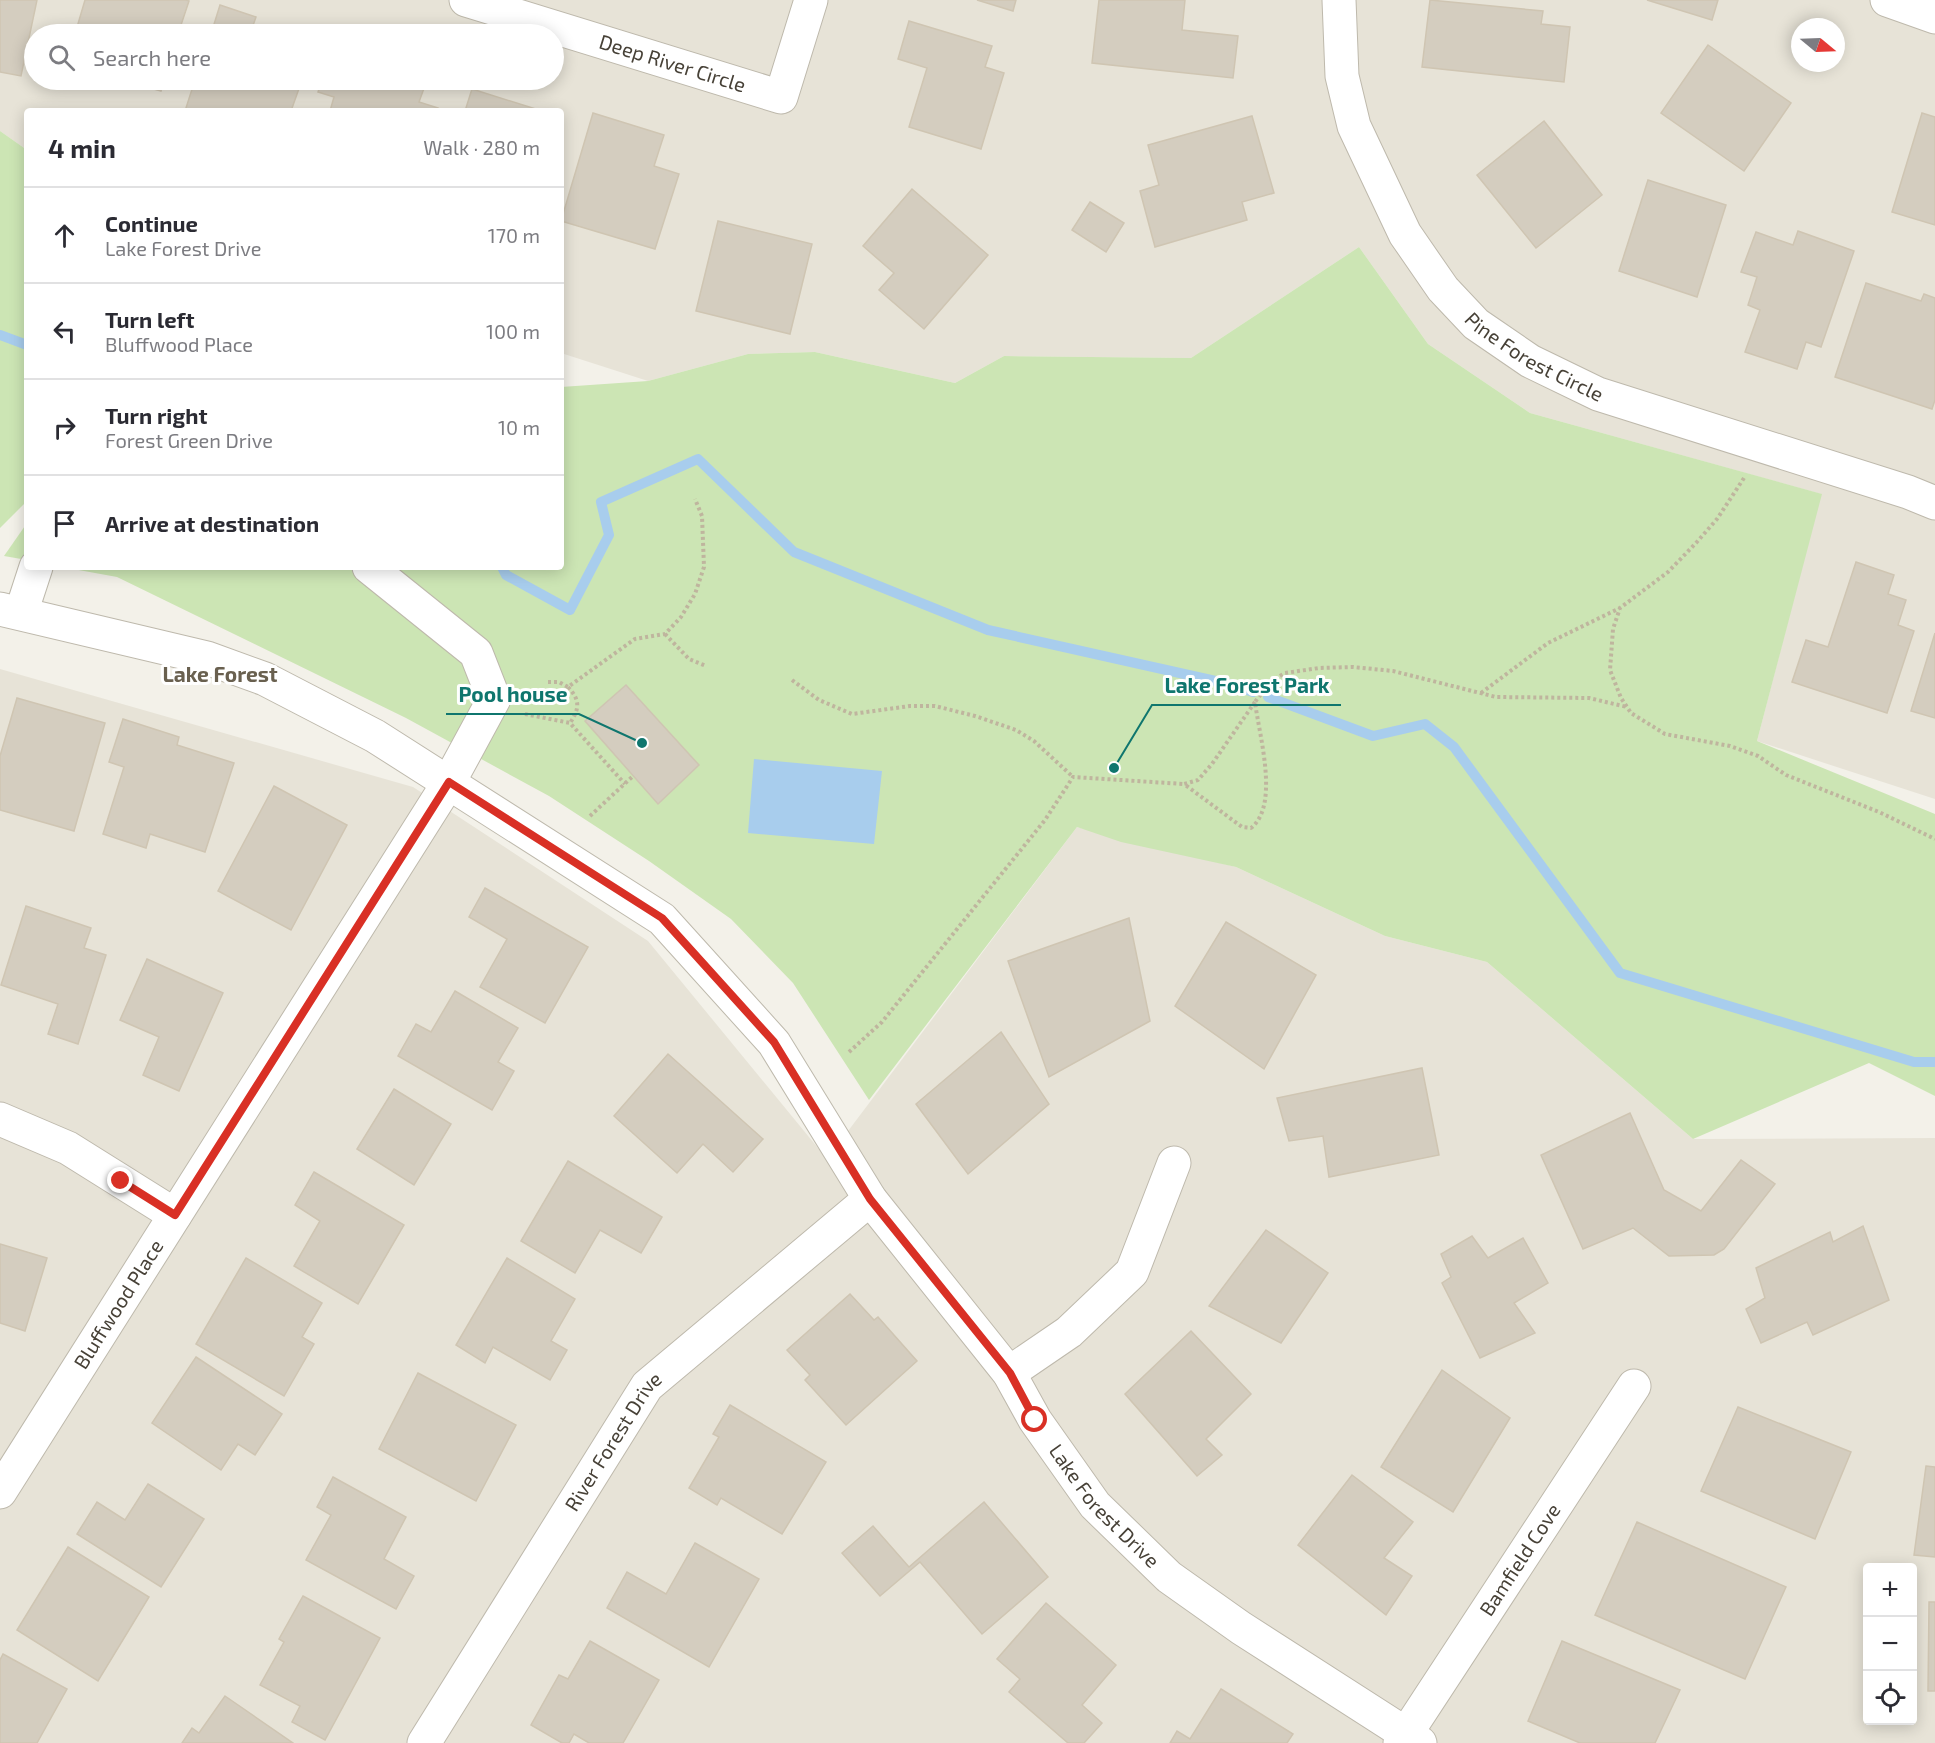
<!DOCTYPE html>
<meta charset="utf-8">
<style>
:root{--surface:#fff;--page:#f2f2f3;--text:#2b2b33;--muted:#7c7c81;--line:#e1e1e2}
body{margin:0;font-family:"Exo 2",sans-serif;background:var(--page);color:var(--text)}
.controls{position:absolute;right:18px;bottom:18px;display:grid;overflow:hidden;border-radius:6px;box-shadow:0 3px 15px #0003}
.controls button{width:54px;height:54px;display:grid;place-items:center;padding:0;border:0;border-bottom:2px solid var(--line);background:var(--surface);color:var(--text);font:30px sans-serif}
.compass{position:absolute;left:1791px;top:18px;width:54px;height:54px;border-radius:50%;background:var(--surface);box-shadow:0 3px 15px #0003;rotate:109deg}
.stop{position:absolute;width:18px;height:18px;margin:-14px;border:4px solid #d93025;border-radius:50%;background:#fff}
.stop.end{background:#d93025;border-color:#fff;box-shadow:0 2px 6px #0008}
.list{margin:0;padding:0;list-style:none}
h2{display:flex;justify-content:space-between;align-items:center;height:78px;margin:0;padding:0 24px;font-size:26px}
h2 small{font-size:20px;font-weight:400;color:var(--muted)}
.list li{display:grid;grid-template-columns:39px 1fr auto;gap:18px;align-items:center;box-sizing:border-box;height:96px;padding:0 24px;border-top:2px solid var(--line)}
.list b{display:block;font-size:22px;white-space:nowrap}
.list p{margin:0;font-size:20px;white-space:nowrap;color:var(--muted)}
.list em{font-size:20px;font-style:normal;color:var(--muted)}
.icon{flex:none;width:33px;height:33px;fill:none;stroke:currentColor;stroke-width:2;stroke-linecap:round;stroke-linejoin:round}
.map{position:relative;flex:none;width:1935px;height:1743px;overflow:hidden}
.search{position:absolute;background:var(--surface);box-shadow:0 3px 15px #0003;left:24px;top:24px;width:540px;height:66px;display:flex;align-items:center;gap:15px;box-sizing:border-box;padding:0 21px;border-radius:33px;color:var(--muted);font-size:22px}
.panel{position:absolute;background:var(--surface);box-shadow:0 3px 15px #0003;left:24px;top:108px;width:540px;height:462px;border-radius:6px}
.map>svg:first-child{display:block}
.residential{fill:#e7e3d7;fill-rule:evenodd}
.green{fill:#cce5b4}
.water{fill:#a8cded}
.lines{fill:none;stroke-linecap:round;stroke-linejoin:round}
.stream{stroke:#a8cded;stroke-width:10}
.building{fill:#d4cdbf;stroke:#cfc5b2;stroke-width:1.5}
.minor-casing{stroke:#beb9ac;stroke-width:35}
.path{stroke:#bfb59e;stroke-width:4;stroke-dasharray:3 3;stroke-linecap:butt}
.minor{stroke:#fff;stroke-width:33}
.route{stroke:#d93025;stroke-width:8}
.labels{text-anchor:middle;stroke-width:6;stroke-linejoin:round;paint-order:stroke}
.street-label{font-size:20px;fill:#474137;stroke:#fff}
.neighbourhood-label{font-size:21px;font-weight:bold;fill:#69604f;stroke:#fff}
.leader{fill:none;stroke:#0f766e;stroke-width:2}
.callout-dot{fill:#0f766e;stroke:#fff;stroke-width:2}
.callout-label{font-size:21px;text-anchor:middle;font-weight:bold;fill:#0f766e;stroke:#fff;stroke-width:6;stroke-linejoin:round;paint-order:stroke}
</style>
<div class="map">
<svg width="1935" height="1743" viewBox="0 0 1935 1743">
<rect width="100%" height="100%" fill="#f3f1e9"/>
<g class="residential">
<path d="M0,0h1935v799l-178,-58 64,-247 -291,-81 -102,-69 -69,-97 -168,111 -187,-2 -49,27 -140,-31 -67,2 -100,27 -87,-28v-242h-534v39l-27,-19zM1800,27h36v36h-36zM34,34h520v46h-520z"/>
<path d="M0,669l413,118 235,154 179,218 250,-332 159,40 149,69 102,26 206,177 242,-1v605h-1935zM1868,1568h44v152h-44z"/>
</g>
<g class="green">
<polygon points="0,131 27,150 27,501 0,528"/>
<polygon points="1359,247 1428,344 1530,413 1822,494 1757,741 1935,814 1935,1096 1869,1063 1693,1139 1487,962 1385,936 1236,867 1121,842 1077,827 869,1100 793,983 731,919 649,861 549,796 406,718 117,577 62,567 561,567 561,387 648,381 748,354 815,352 955,383 1004,356 1191,358"/>
<polygon points="27,523 27,560 4,556"/>
</g>
<polygon class="water" points="754,759 882,771 874,844 748,833"/>
<g class="lines">
<g class="stream">
<polyline points="0,335 27,345"/>
<polyline points="502,567 506,575 570,610 609,535 601,502 698,459 794,552 988,630 1229,684 1253,692"/>
<polyline points="1268,697 1373,736 1425,724 1454,747 1620,973 1914,1062 1935,1062"/>
</g>
</g>
<g class="building">
<polygon points="0,0 37,0 21,76 0,72"/>
<polygon points="85,0 186,0 189,1 178,34 75,34"/>
<polygon points="977,0 1016,0 1013,11"/>
<polygon points="1099,0 1185,0 1182,30 1238,36 1233,78 1092,63"/>
<polygon points="1430,0 1543,11 1541,24 1570,27 1564,82 1422,67"/>
<polygon points="1647,0 1718,0 1712,20"/>
<polygon points="220,5 256,17 250,34 211,34"/>
<polygon points="909,21 992,46 985,67 1004,73 981,149 909,127 927,68 898,59"/>
<polygon points="1708,45 1791,103 1744,171 1661,113"/>
<polygon points="122,80 164,80 161,91"/>
<polygon points="195,80 302,80 291,111 185,111"/>
<polygon points="322,80 427,80 419,102 438,108 437,111 330,111 334,97 318,92"/>
<polygon points="472,89 542,111 465,111"/>
<polygon points="593,113 664,135 654,166 679,174 655,249 561,221"/>
<polygon points="1922,113 1935,117 1935,225 1892,212"/>
<polygon points="1252,116 1274,193 1242,202 1247,220 1155,247 1140,191 1159,185 1148,145"/>
<polygon points="1544,121 1602,195 1536,248 1477,175"/>
<polygon points="1648,180 1726,205 1697,297 1619,271"/>
<polygon points="912,189 988,255 924,329 879,290 894,273 863,246"/>
<polygon points="1090,202 1124,223 1106,252 1072,230"/>
<polygon points="718,221 812,244 790,334 696,311"/>
<polygon points="1798,231 1854,251 1821,347 1806,342 1797,369 1745,352 1760,310 1748,305 1757,277 1741,272 1756,232 1793,245"/>
<polygon points="1866,283 1921,301 1924,294 1935,298 1935,400 1932,409 1835,377"/>
<polygon points="1856,562 1894,575 1888,594 1906,600 1898,625 1914,631 1887,713 1792,682 1806,640 1828,647"/>
<polygon points="1935,633 1935,718 1911,711"/>
<polygon points="626,685 699,765 658,804 585,721"/>
<polygon points="17,698 105,723 74,831 0,810 0,756"/>
<polygon points="123,719 179,737 177,745 234,763 205,852 150,834 146,848 103,834 124,767 109,762"/>
<polygon points="274,786 347,825 291,930 218,891"/>
<polygon points="485,888 588,947 545,1023 480,987 507,939 469,917"/>
<polygon points="26,906 91,928 84,948 106,955 78,1044 48,1034 58,1004 1,985"/>
<polygon points="1129,918 1150,1021 1049,1077 1008,961"/>
<polygon points="1226,922 1316,975 1264,1069 1175,1006"/>
<polygon points="147,959 223,993 179,1091 143,1075 159,1037 120,1020"/>
<polygon points="455,991 518,1028 498,1062 514,1071 492,1110 398,1056 416,1024 431,1032"/>
<polygon points="1001,1032 1049,1104 968,1174 916,1104"/>
<polygon points="668,1054 763,1139 733,1172 703,1144 677,1173 614,1116"/>
<polygon points="1422,1068 1439,1155 1329,1177 1323,1136 1289,1141 1277,1098"/>
<polygon points="394,1089 451,1124 414,1185 357,1149"/>
<polygon points="1630,1113 1664,1190 1701,1211 1741,1160 1775,1184 1724,1249 1714,1255 1669,1256 1633,1228 1583,1249 1541,1155"/>
<polygon points="568,1161 662,1217 641,1253 600,1230 575,1273 521,1241"/>
<polygon points="314,1172 404,1225 358,1304 294,1266 320,1221 295,1205"/>
<polygon points="1863,1226 1889,1300 1813,1335 1807,1322 1761,1343 1746,1309 1765,1298 1756,1268 1830,1232 1833,1242"/>
<polygon points="1266,1230 1328,1273 1281,1343 1209,1306"/>
<polygon points="1472,1236 1488,1258 1523,1238 1548,1283 1514,1303 1535,1333 1480,1358 1442,1283 1451,1277 1441,1254"/>
<polygon points="0,1244 47,1258 25,1331 0,1323"/>
<polygon points="246,1258 322,1303 302,1337 314,1344 284,1396 196,1344"/>
<polygon points="507,1258 575,1299 551,1341 567,1350 550,1380 493,1347 485,1363 456,1345"/>
<polygon points="850,1294 874,1320 878,1317 917,1361 846,1425 805,1380 810,1375 787,1350"/>
<polygon points="1191,1331 1251,1394 1206,1439 1222,1455 1197,1476 1125,1394"/>
<polygon points="196,1357 282,1414 255,1455 238,1444 221,1470 152,1423"/>
<polygon points="1442,1370 1510,1418 1453,1512 1381,1467"/>
<polygon points="418,1373 516,1425 476,1501 379,1449"/>
<polygon points="730,1405 826,1462 782,1534 721,1498 717,1505 689,1488 719,1437 713,1434"/>
<polygon points="1738,1407 1851,1452 1815,1539 1701,1491"/>
<polygon points="1926,1466 1935,1467 1935,1557 1914,1555"/>
<polygon points="1352,1475 1413,1522 1384,1558 1412,1576 1386,1615 1298,1545"/>
<polygon points="333,1477 406,1517 384,1559 414,1576 396,1609 306,1560 331,1515 317,1507"/>
<polygon points="148,1484 204,1519 161,1587 77,1534 97,1502 125,1520"/>
<polygon points="984,1502 1048,1577 982,1634 920,1562 880,1596 842,1553 873,1526 909,1567"/>
<polygon points="1637,1522 1786,1587 1745,1679 1595,1615"/>
<polygon points="695,1543 759,1579 709,1667 607,1608 627,1572 666,1594"/>
<polygon points="68,1547 149,1597 98,1681 17,1630"/>
<polygon points="303,1596 380,1638 325,1740 292,1722 300,1706 260,1685 284,1642 279,1639"/>
<polygon points="1929,1602 1935,1602 1935,1691 1928,1691"/>
<polygon points="1046,1603 1116,1665 1082,1705 1102,1723 1084,1743 1068,1743 1009,1692 1020,1679 997,1659"/>
<polygon points="590,1641 659,1680 623,1743 589,1743 574,1734 569,1743 562,1743 531,1725 559,1675 568,1679"/>
<polygon points="1562,1641 1680,1690 1655,1743 1580,1743 1528,1721"/>
<polygon points="3,1654 67,1689 37,1743 0,1743 0,1660"/>
<polygon points="1221,1689 1293,1734 1287,1743 1170,1743 1177,1731 1190,1739"/>
<polygon points="225,1696 293,1743 182,1743 192,1728 199,1733"/>
</g>
<g class="lines">
<defs>
<g id="minor">
<path id="s1" d="M466,0l315,97 30,-97"/>
<path id="s2" d="M1339,0l3,76 12,50 51,108 38,55 33,35 54,37 68,33 310,98 27,11"/>
<polyline points="1887,0 1935,17"/>
<path id="s3" d="M0,609l207,49 58,21 110,57 287,183 112,124 96,156 139,174 26,47 60,85 74,72 72,51 179,115"/>
<polyline points="21,613 36,567"/>
<polyline points="0,1119 68,1148 175,1215"/>
<polyline points="1009,1373 1069,1332 1132,1272 1174,1163"/>
<path id="s4" d="M0,1492l449,-710 45,-83 -18,-46 -107,-86"/>
<path id="s5" d="M424,1743l223,-357 223,-187"/>
<path id="s6" d="M1400,1743l234,-357"/>
</g>
</defs>
<use href="#minor" class="minor-casing"/>
<g class="path">
<polyline points="1744,478 1717,519 1696,543 1668,572 1620,608 1613,629 1610,670 1621,698 1631,713 1665,734 1730,746 1758,756 1786,775 1879,812 1935,839"/>
<polyline points="665,634 689,659 706,666"/>
<polyline points="792,680 819,700 852,714 910,706 935,706 975,716 1016,730 1034,741 1073,777"/>
<polyline points="548,682 559,682 568,687 635,639 665,634 681,617 695,594 704,567 702,516 695,499"/>
<path d="M568,687c12,13 12,21 2,36"/>
<polyline points="1481,693 1548,643 1620,608"/>
<path d="M1255,702l-43,62 -14,16 -14,4 58,43 9,1c29,-23 8,-93 4,-126l15,-20 15,-9 34,-5 34,-1 40,4 103,26 93,1 38,9"/>
<polyline points="525,714 570,723 625,784"/>
<polyline points="590,816 633,776"/>
<polyline points="849,1052 882,1022 1045,820 1073,777 1184,784"/>
</g>
<use href="#minor" class="minor"/>
</g>
<g class="lines">
<polyline class="route" points="121,1181 175,1215 449,782 662,918 774,1042 870,1199 1010,1373 1035,1420"/>
</g>
<g class="labels">
<g class="street-label">
<text dy="7" stroke="none"><textPath href="#s1" startOffset="216">Deep River Circle</textPath></text>
<text dy="7" stroke="none"><textPath href="#s2" startOffset="429">Pine Forest Circle</textPath></text>
<text dy="7" stroke="none"><textPath href="#s4" startOffset="222">Bluffwood Place</textPath></text>
<text dy="7" stroke="none"><textPath href="#s5" startOffset="356">River Forest Drive</textPath></text>
<text dy="7" stroke="none"><textPath href="#s3" startOffset="1476">Lake Forest Drive</textPath></text>
<text dy="7" stroke="none"><textPath href="#s6" startOffset="219">Bamfield Cove</textPath></text>
</g>
<g class="neighbourhood-label">
<text x="220" y="682">Lake Forest</text>
</g>
</g>
<path class="leader" d="M1114 768L1152 705H1341M642 743L579 714H446"/>
<g class="callout-dot">
<circle cx="1114" cy="768" r="6"/>
<circle cx="642" cy="743" r="6"/>
</g>
<g class="callout-label">
<text x="1247" y="693">Lake Forest Park</text>
<text x="513" y="702">Pool house</text>
</g>
</svg>
<div class="controls">
<button>+</button>
<button>−</button>
<button><svg class="icon" aria-label="locate" viewBox="0 0 24 24"><circle cx="12" cy="12" r="6"/><path d="M12 2v4M12 18v4M2 12h4M18 12h4"/></svg></button>
</div>
<svg class="compass" viewBox="-18 -18 36 36"><path d="M0-13l5 13h-10z" fill="#e53935"/><path d="M0 13l5-13h-10z" fill="#7c7c81"/></svg>
<div class="stop" style="left:1035px;top:1420px"></div>
<div class="stop end" style="left:121px;top:1181px"></div>
<div class="search"><svg class="icon" aria-label="search" viewBox="0 0 24 24"><circle cx="10" cy="10" r="6"/><path d="M15 15l6 6"/></svg>Search here</div>
<section class="panel">
<h2>4 min<small>Walk · 280 m</small></h2>
<ul class="list">
<li><svg class="icon" aria-label="ahead" viewBox="0 0 24 24"><path d="M12 20V5M6 11l6-6 6 6"/></svg><div><b>Continue</b><p>Lake Forest Drive</p></div><em>170 m</em></li>
<li><svg class="icon" aria-label="left" viewBox="0 0 24 24"><path d="M17 20v-9H6M10 6l-5 5 5 5"/></svg><div><b>Turn left</b><p>Bluffwood Place</p></div><em>100 m</em></li>
<li><svg class="icon" aria-label="right" viewBox="0 0 24 24"><path d="M7 20v-9h11M14 6l5 5-5 5"/></svg><div><b>Turn right</b><p>Forest Green Drive</p></div><em>10 m</em></li>
<li><svg class="icon" aria-label="arrive" viewBox="0 0 24 24"><path d="M6 21V4h12l-3 4 3 4H6"/></svg><div><b>Arrive at destination</b></div></li>
</ul>
</section>
</div>
